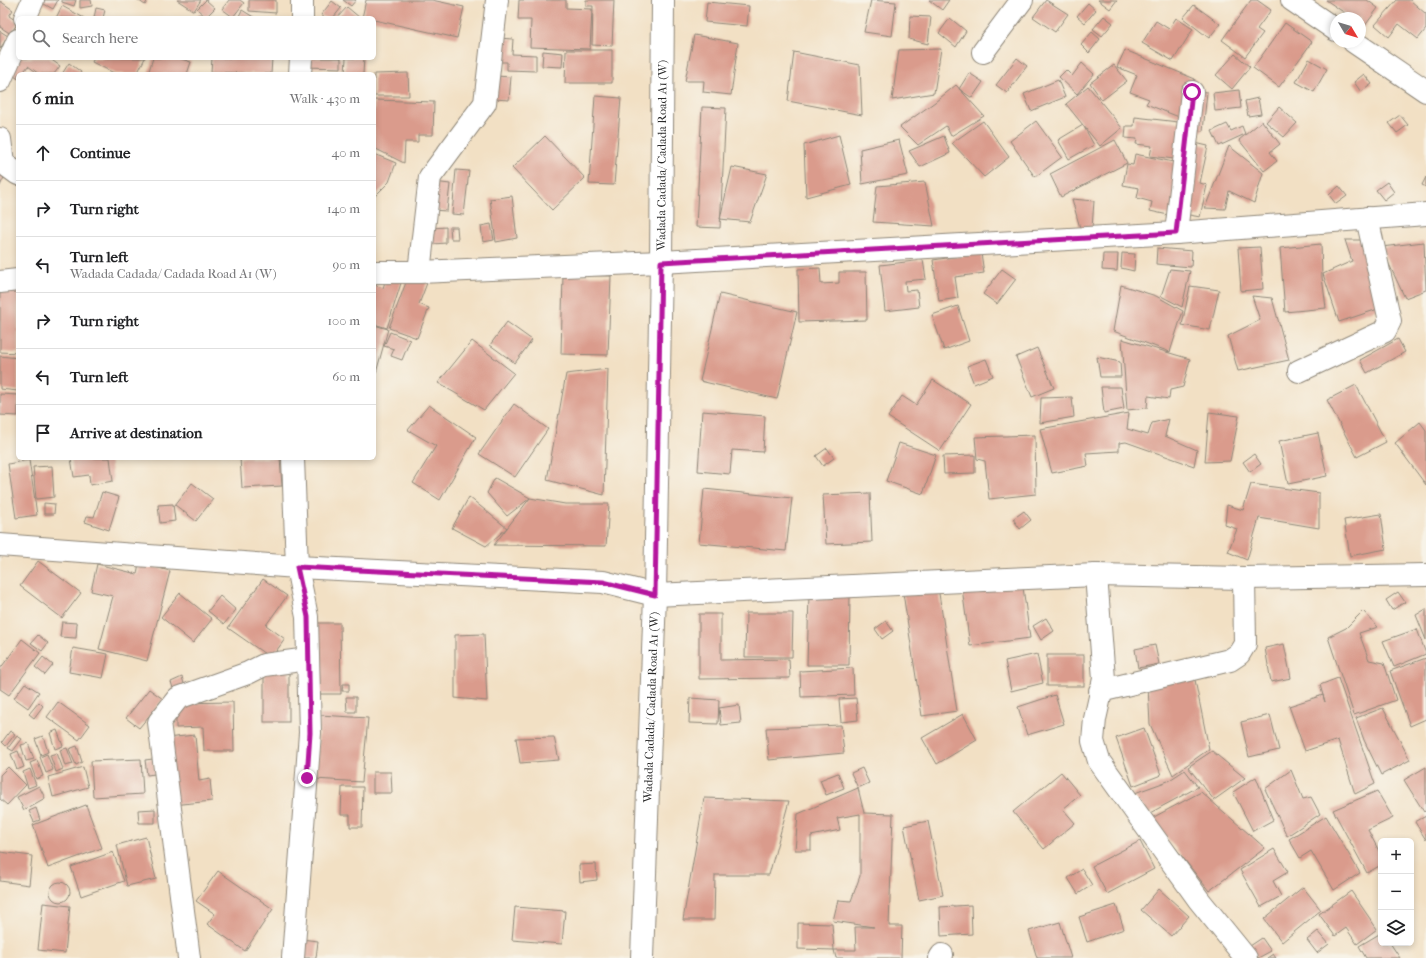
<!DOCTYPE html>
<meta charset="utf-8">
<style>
:root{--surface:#fff;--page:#f6f6f6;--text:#202124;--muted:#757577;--line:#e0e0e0}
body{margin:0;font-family:"IM FELL French Canon",serif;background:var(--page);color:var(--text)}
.controls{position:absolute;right:12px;bottom:12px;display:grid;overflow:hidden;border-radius:6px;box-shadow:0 2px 6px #0003}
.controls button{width:36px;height:36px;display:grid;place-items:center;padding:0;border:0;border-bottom:1px solid var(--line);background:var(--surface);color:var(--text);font:20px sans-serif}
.compass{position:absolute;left:1330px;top:12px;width:36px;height:36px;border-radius:50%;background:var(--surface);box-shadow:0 2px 6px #0003;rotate:128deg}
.stop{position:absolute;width:12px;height:12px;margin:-9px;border:3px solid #b5179e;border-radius:50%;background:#fff}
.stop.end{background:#b5179e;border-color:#fff;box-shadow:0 1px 4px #0008}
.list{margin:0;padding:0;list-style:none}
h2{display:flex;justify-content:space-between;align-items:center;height:52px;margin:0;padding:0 16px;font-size:17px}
h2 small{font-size:13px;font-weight:400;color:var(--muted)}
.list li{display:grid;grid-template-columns:26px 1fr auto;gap:12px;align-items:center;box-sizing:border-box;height:56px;padding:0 16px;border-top:1px solid var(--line)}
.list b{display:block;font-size:15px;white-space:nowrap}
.list p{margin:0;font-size:13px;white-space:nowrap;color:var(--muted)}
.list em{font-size:13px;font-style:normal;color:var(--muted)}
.icon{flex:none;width:22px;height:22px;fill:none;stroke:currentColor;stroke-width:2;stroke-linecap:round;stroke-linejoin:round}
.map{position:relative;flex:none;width:1426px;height:958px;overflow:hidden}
.search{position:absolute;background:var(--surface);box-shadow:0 2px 6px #0003;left:16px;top:16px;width:360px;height:44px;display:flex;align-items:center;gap:10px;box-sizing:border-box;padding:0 14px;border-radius:6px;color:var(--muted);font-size:15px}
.panel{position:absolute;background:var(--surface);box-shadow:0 2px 6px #0003;left:16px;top:72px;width:360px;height:388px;border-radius:6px}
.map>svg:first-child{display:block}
.building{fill:#da9b8c}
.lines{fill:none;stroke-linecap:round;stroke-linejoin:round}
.minor-casing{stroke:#8e8678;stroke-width:24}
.major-casing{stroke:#8e8678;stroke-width:24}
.minor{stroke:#fff;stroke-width:22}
.major{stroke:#fff;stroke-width:22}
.route{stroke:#b5179e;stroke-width:5}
.labels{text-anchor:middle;stroke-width:3.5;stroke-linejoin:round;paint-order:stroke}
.street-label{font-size:12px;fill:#2b2b2b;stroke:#f7f3e8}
</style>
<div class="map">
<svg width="1426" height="958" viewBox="0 0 1426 958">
<rect width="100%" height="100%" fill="#f7f3e8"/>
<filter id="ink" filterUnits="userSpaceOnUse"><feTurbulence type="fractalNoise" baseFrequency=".025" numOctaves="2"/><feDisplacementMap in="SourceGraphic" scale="8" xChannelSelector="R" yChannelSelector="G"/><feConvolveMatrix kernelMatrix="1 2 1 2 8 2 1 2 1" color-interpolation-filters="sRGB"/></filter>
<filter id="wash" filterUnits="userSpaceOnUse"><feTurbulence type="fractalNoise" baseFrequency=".012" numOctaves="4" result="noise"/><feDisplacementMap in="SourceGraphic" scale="16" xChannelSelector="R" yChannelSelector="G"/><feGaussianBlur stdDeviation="0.9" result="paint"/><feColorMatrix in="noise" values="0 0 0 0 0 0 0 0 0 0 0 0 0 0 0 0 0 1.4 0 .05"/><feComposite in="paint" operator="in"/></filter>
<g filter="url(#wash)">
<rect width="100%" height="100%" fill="#f2e0c4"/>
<g id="blocks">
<g class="building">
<polygon points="37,0 58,0 53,9"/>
<polygon points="62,0 76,0 74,6 62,2"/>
<polygon points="80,0 91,0 92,6 80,8"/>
<polygon points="138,0 148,0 145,5"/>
<polygon points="177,0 201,0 194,11"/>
<polygon points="206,0 215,8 206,17 197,9"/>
<polygon points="229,0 240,0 244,3 233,17 222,9"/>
<polygon points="249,0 276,0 276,13 249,11"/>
<polygon points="343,0 356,0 351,6"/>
<polygon points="366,0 432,0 464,7 457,38 374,20 374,18 362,18"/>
<polygon points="519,0 566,0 566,8 592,9 590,49 530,47 531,20 518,20"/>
<polygon points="586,0 614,0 612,46 592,45 593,6 586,6"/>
<polygon points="871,0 896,2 892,36 864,32"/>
<polygon points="929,0 949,0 942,10"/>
<polygon points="1046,0 1068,14 1055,32 1033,17"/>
<polygon points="1098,0 1117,0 1110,9"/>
<polygon points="1251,0 1257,0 1271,10 1257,29 1263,33 1245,57 1222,40"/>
<polygon points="1326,0 1367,0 1378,8 1364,27 1360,24 1360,18 1352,18"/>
<polygon points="1397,0 1410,0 1426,14 1426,29 1418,39 1399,24 1389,37 1375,25"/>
<polygon points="0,1 13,10 9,16 18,22 11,34 0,27"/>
<polygon points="332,1 341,8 333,18 325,18 321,15"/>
<polygon points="707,2 749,6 747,26 705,22"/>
<polygon points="1088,3 1096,10 1085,23 1077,16"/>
<polygon points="1194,5 1220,24 1209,38 1183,18"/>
<polygon points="62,6 84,18 56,18"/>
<polygon points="347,7 360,18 337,18"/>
<polygon points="96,8 105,10 103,18 94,18"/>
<polygon points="242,10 255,18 238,18"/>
<polygon points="199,14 204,18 196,18"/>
<polygon points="910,16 931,17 928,44 909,39"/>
<polygon points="1104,16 1113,23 1102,36 1093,29"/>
<polygon points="950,18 966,31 956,47 939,33"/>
<polygon points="1176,18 1193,29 1173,61 1142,43 1156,21 1169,29"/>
<polygon points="1285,23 1312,42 1279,87 1253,68"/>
<polygon points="0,31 8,36 0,49"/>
<polygon points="1092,32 1100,39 1089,53 1081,45"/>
<polygon points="694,35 738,43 731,95 703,92 704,81 685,81"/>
<polygon points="497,38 513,39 512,54 536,55 536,71 507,70 507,62 496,62"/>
<polygon points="941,49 934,93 892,100 899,50"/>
<polygon points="566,50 612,50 612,83 565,83"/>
<polygon points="1125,50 1195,79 1179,117 1146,104 1149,99 1130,92 1137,75 1117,67"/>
<polygon points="543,51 563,53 562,67 542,66"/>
<polygon points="794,52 860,65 862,115 788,101"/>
<polygon points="1235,54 1250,67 1232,89 1216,75"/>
<polygon points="17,58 49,58 60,66 54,74 39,74 28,66 22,74 18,74 18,79 8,71"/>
<polygon points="94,58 145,58 137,74 116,74 92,62"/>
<polygon points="153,58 178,58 191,62 187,74 148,74"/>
<polygon points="212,58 272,58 271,74 211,72"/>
<polygon points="306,58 341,58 341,68 306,67"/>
<polygon points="346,58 364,58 363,74 345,74"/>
<polygon points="1017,58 1027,66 1007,93 996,85"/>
<polygon points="1309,59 1327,69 1314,92 1296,82"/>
<polygon points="69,63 81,72 80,74 62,74"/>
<polygon points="1082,63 1094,74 1077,94 1059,77 1066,70 1072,76"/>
<polygon points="1114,65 1127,81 1102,100 1090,83"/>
<polygon points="408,73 409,96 374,96 374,74"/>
<polygon points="969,73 983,82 972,98 959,89"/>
<polygon points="1364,74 1372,84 1361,92 1354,82"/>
<polygon points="496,76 511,77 509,100 494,99"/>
<polygon points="1058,80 1065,97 1031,111 1024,94"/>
<polygon points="956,85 984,116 951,136 946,126 918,145 900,127 935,102"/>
<polygon points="1088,86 1122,128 1100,146 1066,104"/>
<polygon points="1239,90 1241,108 1215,111 1213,93"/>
<polygon points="1195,91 1207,92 1203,131 1191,130"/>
<polygon points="595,96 621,98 614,185 589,184"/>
<polygon points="1258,98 1261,114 1248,116 1245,101"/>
<polygon points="374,100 434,102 433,135 418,135 418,142 405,142 404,163 374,148"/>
<polygon points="702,107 726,108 720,228 696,227"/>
<polygon points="1279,107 1297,123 1284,137 1266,122"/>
<polygon points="1400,115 1408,125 1397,133 1389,123"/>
<polygon points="1135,117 1187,123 1182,160 1150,156 1152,146 1136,144 1137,139 1125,138 1126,126 1134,126"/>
<polygon points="983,121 1009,157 984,177 952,143"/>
<polygon points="1036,121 1062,157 1035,177 1010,141"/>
<polygon points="1262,121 1280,144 1270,152 1277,161 1264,171 1239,140"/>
<polygon points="1227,124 1231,131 1242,126 1245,134 1219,146 1212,131"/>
<polygon points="1083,125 1094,145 1069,159 1058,140"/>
<polygon points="839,135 851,185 806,197 804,145"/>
<polygon points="545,136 585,178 552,210 512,168"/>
<polygon points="944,136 950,153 920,167 909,151"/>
<polygon points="899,140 908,175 862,184 860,149"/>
<polygon points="1115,140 1127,163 1061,197 1050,174"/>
<polygon points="1195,143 1208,146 1200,183 1207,185 1200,217 1179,213"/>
<polygon points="1229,146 1263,173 1254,203 1229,191 1225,209 1205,208"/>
<polygon points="374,154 396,163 389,182 374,197"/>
<polygon points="1135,154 1183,164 1173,216 1150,211 1152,202 1137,198 1139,188 1123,185 1127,164 1133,165"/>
<polygon points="732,167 767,174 750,222 720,219"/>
<polygon points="456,170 469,171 464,215 452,214"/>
<polygon points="0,171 6,173 0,186"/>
<polygon points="1426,177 1426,187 1422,185"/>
<polygon points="434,182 450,184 447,211 431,210"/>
<polygon points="925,182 934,226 873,222 877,186"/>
<polygon points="1387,182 1394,192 1384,200 1376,190"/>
<polygon points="1339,186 1347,196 1336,204 1329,195"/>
<polygon points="512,196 517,238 496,242 490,199"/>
<polygon points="1072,199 1094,201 1092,228 1080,228"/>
<polygon points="491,224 494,240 483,242 481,226"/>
<polygon points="446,227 446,243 433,244 432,228"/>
<polygon points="450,227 457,227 458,239 451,239"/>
<polygon points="1345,240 1362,240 1384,307 1339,322 1323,274 1352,261"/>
<polygon points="1424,242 1426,290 1405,298 1381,247"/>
<polygon points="1321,244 1322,277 1326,308 1285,312 1280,248"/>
<polygon points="1260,247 1263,289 1241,291 1238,248"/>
<polygon points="1157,248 1192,251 1191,267 1156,264"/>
<polygon points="981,253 984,273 955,277 958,298 939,301 933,260"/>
<polygon points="1122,253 1135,254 1134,271 1121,268"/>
<polygon points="1103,254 1118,254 1117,271 1102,270"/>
<polygon points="923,260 926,279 905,281 906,291 917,290 919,307 885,311 880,265"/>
<polygon points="820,268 821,284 839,283 839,272 866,272 867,320 799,322 798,269"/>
<polygon points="1002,269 1016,279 997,304 983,294"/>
<polygon points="1170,269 1190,271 1182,307 1161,296"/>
<polygon points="563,275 611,276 608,355 561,354"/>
<polygon points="387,276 402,280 387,328 374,324 374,285 383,288"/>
<polygon points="408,277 427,283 419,304 429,308 417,338 389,328"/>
<polygon points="1121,285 1156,296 1183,311 1170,352 1113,331"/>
<polygon points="1190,286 1219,290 1210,330 1182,325"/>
<polygon points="0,290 18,291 18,353 0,352"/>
<polygon points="720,294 797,312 777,399 700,381"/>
<polygon points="1252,296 1272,298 1289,360 1238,371 1228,336 1260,320"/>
<polygon points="958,306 969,341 944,350 932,315"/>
<polygon points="507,322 532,340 515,363 490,345"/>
<polygon points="374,325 388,329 376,373 374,373"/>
<polygon points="390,332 410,340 402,360 391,356 394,349 384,346"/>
<polygon points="1122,339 1190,359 1183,387 1170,390 1169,399 1148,396 1147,408 1127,410"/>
<polygon points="1398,339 1405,352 1367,373 1360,360"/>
<polygon points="472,341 514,373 484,410 438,383"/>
<polygon points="1037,348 1054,388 1032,397 1016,357"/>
<polygon points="0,356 18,358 18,391 0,389"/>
<polygon points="1097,357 1120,362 1121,377 1100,377"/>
<polygon points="986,359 993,376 974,384 967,366"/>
<polygon points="608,369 604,495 547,480 566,374"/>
<polygon points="933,380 971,404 940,451 888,417 902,396 916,405"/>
<polygon points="1356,385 1386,442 1357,457 1327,400"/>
<polygon points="1101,387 1121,387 1124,409 1104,413"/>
<polygon points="0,394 18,395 18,416 0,415"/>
<polygon points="1072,397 1074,417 1040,423 1041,398"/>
<polygon points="514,404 548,429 515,477 479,454"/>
<polygon points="429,405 476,437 440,500 413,483 436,446 408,430"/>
<polygon points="702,411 765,416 763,452 732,450 730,474 698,471"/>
<polygon points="1209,412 1239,416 1230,461 1205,462"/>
<polygon points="1129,413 1127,429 1148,435 1152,423 1169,419 1165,436 1197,450 1194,466 1126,442 1119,443 1119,451 1086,453 1088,466 1052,473 1040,429"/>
<polygon points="1420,422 1426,430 1426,485 1395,443"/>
<polygon points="1318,433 1327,476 1288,484 1279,441"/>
<polygon points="1035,435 1036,494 989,499 985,461 977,459 975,437"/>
<polygon points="899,443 936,455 923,494 886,481"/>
<polygon points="827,448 834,458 823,466 816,456"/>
<polygon points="1254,454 1261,464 1250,472 1243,462"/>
<polygon points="975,455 975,473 944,474 943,456"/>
<polygon points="71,458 110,458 113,481 90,485 89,475 74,477"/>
<polygon points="240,458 280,458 282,486 242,488"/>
<polygon points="29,460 37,515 16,518 8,464"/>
<polygon points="52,466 54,497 36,499 33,467"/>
<polygon points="495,478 530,498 507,516 487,493"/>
<polygon points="192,483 213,499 196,521 175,505"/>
<polygon points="1251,484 1319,493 1319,528 1259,518 1247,560 1228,552 1237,529 1225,525 1227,505 1243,510"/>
<polygon points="704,489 792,498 786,551 699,543"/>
<polygon points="102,492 119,497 109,530 85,522 87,516 94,517"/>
<polygon points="870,493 872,542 826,544 823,495"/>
<polygon points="469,497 507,528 530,498 565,504 609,504 606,546 494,545 507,528 486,546 452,528"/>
<polygon points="44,503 55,504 54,514 44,514"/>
<polygon points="173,504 175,521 160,523 158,505"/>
<polygon points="1024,511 1031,520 1020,529 1013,519"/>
<polygon points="1381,514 1386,549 1350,556 1344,520"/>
<polygon points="38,561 81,593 62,618 20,586"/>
<polygon points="139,563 170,571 147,661 99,649 113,596 91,591 97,564 137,574"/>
<polygon points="263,579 287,596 266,625 285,639 271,658 228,628"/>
<polygon points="1022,580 1030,638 970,646 962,588"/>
<polygon points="938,587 957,711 922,716 903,593"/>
<polygon points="1398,592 1405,602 1392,610 1386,600"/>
<polygon points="180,593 212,619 193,643 161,617"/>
<polygon points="809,594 850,594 849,665 807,665"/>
<polygon points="220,596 236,610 224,624 208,611"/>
<polygon points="1426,609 1426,640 1416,615"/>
<polygon points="1363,611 1378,627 1359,633 1369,660 1384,663 1396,700 1354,715 1328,637 1346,628"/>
<polygon points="746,613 793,613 792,657 745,657"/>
<polygon points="699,614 721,614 721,660 789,659 790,678 699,679"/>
<polygon points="1046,618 1054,631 1041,640 1033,626"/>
<polygon points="886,621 893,631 882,639 875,629"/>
<polygon points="62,622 77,623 76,638 60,637"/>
<polygon points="316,623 340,623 341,694 316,694"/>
<polygon points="1417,629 1426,654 1394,667 1383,641"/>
<polygon points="484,634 487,701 455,698 455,635"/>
<polygon points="38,635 48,643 42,651 31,643"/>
<polygon points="22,639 40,653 9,695 0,689 0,669"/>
<polygon points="1284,644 1291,678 1271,682 1265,648"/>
<polygon points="1155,645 1159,664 1138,668 1135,649"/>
<polygon points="73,648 108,654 103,678 69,672"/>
<polygon points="1037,654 1043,683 1011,691 1005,661"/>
<rect x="1047" y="655" width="37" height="31"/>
<polygon points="43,657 53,665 45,675 35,667"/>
<polygon points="1426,658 1426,719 1410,726 1390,671"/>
<polygon points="853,668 854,695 801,697 800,671"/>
<rect x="264" y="669" width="25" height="53"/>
<polygon points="1194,675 1209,749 1173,775 1150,724 1148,687"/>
<polygon points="182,677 185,687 174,691 171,682"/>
<polygon points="1338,678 1375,784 1355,794 1338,740 1305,751 1289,706 1323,695 1325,702 1320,685"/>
<polygon points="25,683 39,692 28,708 14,698"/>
<polygon points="343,684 349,684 349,691 342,691"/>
<polygon points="149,689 163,699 139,728 126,718"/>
<polygon points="1055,695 1064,724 1027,735 1018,707"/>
<polygon points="346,697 356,697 356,712 347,712"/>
<polygon points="690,698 719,700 718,724 689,723"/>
<polygon points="856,698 858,720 841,722 839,699"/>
<polygon points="39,702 43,706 34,718 29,714"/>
<polygon points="58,702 90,725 79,740 47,717"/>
<polygon points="233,702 234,751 204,751 203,727 176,728 176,703"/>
<polygon points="739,705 741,723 721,725 719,708"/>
<polygon points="1383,708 1410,760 1381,775 1364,740 1356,718"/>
<polygon points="963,714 977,740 937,764 922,738"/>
<polygon points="320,715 368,718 362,782 315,779"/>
<polygon points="1270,715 1279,750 1249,757 1241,722"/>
<polygon points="841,725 844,753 769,760 766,728"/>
<polygon points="1144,728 1161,775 1133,786 1116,738"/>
<polygon points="57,730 63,746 55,749 50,733"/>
<polygon points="10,731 15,734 6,746 2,742"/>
<polygon points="195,735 199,781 210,779 212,801 173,805 166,738"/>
<polygon points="17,736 22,739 13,751 8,748"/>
<polygon points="43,736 48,752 41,755 35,739"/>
<polygon points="554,737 559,760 520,763 516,738"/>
<polygon points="28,743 34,759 26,761 21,745"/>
<polygon points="77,746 82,762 76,765 69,749"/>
<polygon points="67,748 73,764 65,766 60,750"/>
<polygon points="18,751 24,767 17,770 11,754"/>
<polygon points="1212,751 1245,778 1214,800 1188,767"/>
<polygon points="57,753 63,769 56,772 50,755"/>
<polygon points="47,754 53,770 46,773 40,757"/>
<polygon points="141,759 143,794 93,797 91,761"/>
<polygon points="153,759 155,774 147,775 145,760"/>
<polygon points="37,760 43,776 36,779 30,763"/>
<polygon points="8,767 26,785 7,805 0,799 0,775"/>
<polygon points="83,767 88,787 53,797 48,777"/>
<polygon points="1426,767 1426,810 1424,812 1404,780"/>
<polygon points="862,768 869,783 858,788 864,813 893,814 889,926 902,926 901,958 836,958 834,950 856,950 855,927 874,927 833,921 838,900 851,901 860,876 860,814 837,818 840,830 811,836 811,850 795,850 798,814 858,788 851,773"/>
<polygon points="30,769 36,785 28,788 23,772"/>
<polygon points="1185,770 1198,787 1148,814 1132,794 1168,781"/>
<polygon points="1291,770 1303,799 1311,797 1320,814 1287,836 1265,789"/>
<polygon points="373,772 391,772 392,793 373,793"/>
<polygon points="1061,772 1080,795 1063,809 1075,823 1044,849 1013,812"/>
<polygon points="838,773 844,788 826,795 820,780"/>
<polygon points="1256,777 1273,820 1253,831 1233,792"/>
<polygon points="39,786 45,798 24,810 17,797"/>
<polygon points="342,787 363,787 362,827 350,827 350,815 341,815"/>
<polygon points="1377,791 1393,818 1368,830 1381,855 1381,865 1367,873 1333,810"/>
<polygon points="1201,792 1265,848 1209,891 1152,818"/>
<polygon points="704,798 789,801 769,875 715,875 714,920 683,920"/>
<polygon points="86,805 102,848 48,868 33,825"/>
<polygon points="36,808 40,820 34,822 29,811"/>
<polygon points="155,809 155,823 139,823 138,810"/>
<polygon points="1326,816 1360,873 1334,890 1311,851 1300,858 1289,839"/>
<polygon points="1426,816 1426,840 1415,822"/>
<polygon points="928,821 943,895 919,900 904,826"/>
<polygon points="146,837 156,879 127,886 117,845"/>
<polygon points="1140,841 1154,869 1107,894 1092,866"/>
<polygon points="1274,849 1288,872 1273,881 1281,896 1261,907 1240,870"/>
<polygon points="0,852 32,856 29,885 0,881"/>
<polygon points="113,852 124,881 81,896 71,867"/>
<polygon points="596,864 597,880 580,882 579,865"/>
<polygon points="1082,869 1092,885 1078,894 1068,878"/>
<polygon points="218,871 273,909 245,951 207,924 215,914 196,901"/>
<circle cx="60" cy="892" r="10"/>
<polygon points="1303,887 1321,910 1282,942 1264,919"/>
<polygon points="1159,889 1189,916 1171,936 1141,910"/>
<polygon points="1351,891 1377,929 1357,944 1346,928 1335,936 1319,914"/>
<polygon points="43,903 70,906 65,953 38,950"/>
<polygon points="971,905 972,934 941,936 940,907"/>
<polygon points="1116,905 1124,929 1087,942 1079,917"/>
<polygon points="515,907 565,911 562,944 512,940"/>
<polygon points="1060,922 1071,958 1037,958 1029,931"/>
<polygon points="798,923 832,924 834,950 798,949"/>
<polygon points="1318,931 1329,944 1317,953 1307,940"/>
<polygon points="1381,933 1381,943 1390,943 1400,958 1366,958 1359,946"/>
<polygon points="1262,938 1271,951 1258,958 1250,946"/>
<polygon points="301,939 318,941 316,958 299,958"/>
<polygon points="1273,954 1276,958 1267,958"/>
</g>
</g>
</g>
<g filter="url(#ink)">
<use href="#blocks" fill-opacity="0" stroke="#8e8678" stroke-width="1"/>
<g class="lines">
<defs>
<g id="minor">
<polyline points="1292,0 1336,30"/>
<polyline points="25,18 33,0"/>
<polyline points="302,18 302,0"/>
<polyline points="1354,42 1426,91"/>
<polyline points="983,52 1022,0"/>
<polyline points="300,74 301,58"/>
<polyline points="0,81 18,40"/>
<polyline points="0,139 3,163 18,174"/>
<polyline points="1176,233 1192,92"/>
<polyline points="374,272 419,272 661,262 1176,233 1426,214"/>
<polyline points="419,272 430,177 485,103 497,0"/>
<polyline points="0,282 18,280"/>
<polyline points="1299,371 1385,331 1390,321 1367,218"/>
<polyline points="0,545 297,567 603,582 655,595 1096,575 1244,578 1426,575"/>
<polyline points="1096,575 1104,679 1095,719 1093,741 1099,761 1199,900 1246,958"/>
<polyline points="1100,691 1230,660 1239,654 1245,644 1244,578"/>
<polyline points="189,958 159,722 178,698 248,673 264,665 308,659"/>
<polyline points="293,958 310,733 307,617 297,567 293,458"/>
<polyline points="940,958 942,955"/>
</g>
<g id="major">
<path id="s1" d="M642,958l13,-363 6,-333 2,-262"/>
</g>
</defs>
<use href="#minor" class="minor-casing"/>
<use href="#major" class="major-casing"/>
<use href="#minor" class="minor"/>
<use href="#major" class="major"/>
</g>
</g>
<g class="lines" filter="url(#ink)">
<polyline class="route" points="307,778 310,733 308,617 297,567 603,582 655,595 661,262 1176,233 1192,92"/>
</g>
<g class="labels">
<g class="street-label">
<text dy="4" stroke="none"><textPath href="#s1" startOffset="803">Wadada Cadada/ Cadada Road A1 (W)</textPath></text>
<text dy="4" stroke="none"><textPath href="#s1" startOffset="251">Wadada Cadada/ Cadada Road A1 (W)</textPath></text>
</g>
</g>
</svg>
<div class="controls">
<button>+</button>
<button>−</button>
<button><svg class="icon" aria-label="layers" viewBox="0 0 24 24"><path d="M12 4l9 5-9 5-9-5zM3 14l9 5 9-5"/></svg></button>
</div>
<svg class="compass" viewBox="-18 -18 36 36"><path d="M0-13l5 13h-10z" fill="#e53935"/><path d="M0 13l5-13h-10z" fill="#757577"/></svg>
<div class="stop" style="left:1192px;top:92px"></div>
<div class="stop end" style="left:307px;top:778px"></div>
<div class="search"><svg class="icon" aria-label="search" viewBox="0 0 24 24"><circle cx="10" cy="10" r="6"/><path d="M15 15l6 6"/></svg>Search here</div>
<section class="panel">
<h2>6 min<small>Walk · 430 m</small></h2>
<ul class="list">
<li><svg class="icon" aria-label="ahead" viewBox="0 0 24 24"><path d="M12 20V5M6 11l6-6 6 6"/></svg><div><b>Continue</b></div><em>40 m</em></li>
<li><svg class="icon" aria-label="right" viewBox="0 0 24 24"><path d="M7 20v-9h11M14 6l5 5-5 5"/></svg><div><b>Turn right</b></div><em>140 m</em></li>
<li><svg class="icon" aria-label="left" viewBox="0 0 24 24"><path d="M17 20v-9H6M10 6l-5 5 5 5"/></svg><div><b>Turn left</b><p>Wadada Cadada/ Cadada Road A1 (W)</p></div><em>90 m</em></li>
<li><svg class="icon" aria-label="right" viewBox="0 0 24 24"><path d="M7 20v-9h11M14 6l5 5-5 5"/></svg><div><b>Turn right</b></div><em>100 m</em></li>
<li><svg class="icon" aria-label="left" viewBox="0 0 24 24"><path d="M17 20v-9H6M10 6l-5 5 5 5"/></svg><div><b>Turn left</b></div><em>60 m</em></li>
<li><svg class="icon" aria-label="arrive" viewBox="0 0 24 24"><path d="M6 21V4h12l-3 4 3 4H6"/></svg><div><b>Arrive at destination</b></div></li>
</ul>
</section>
</div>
